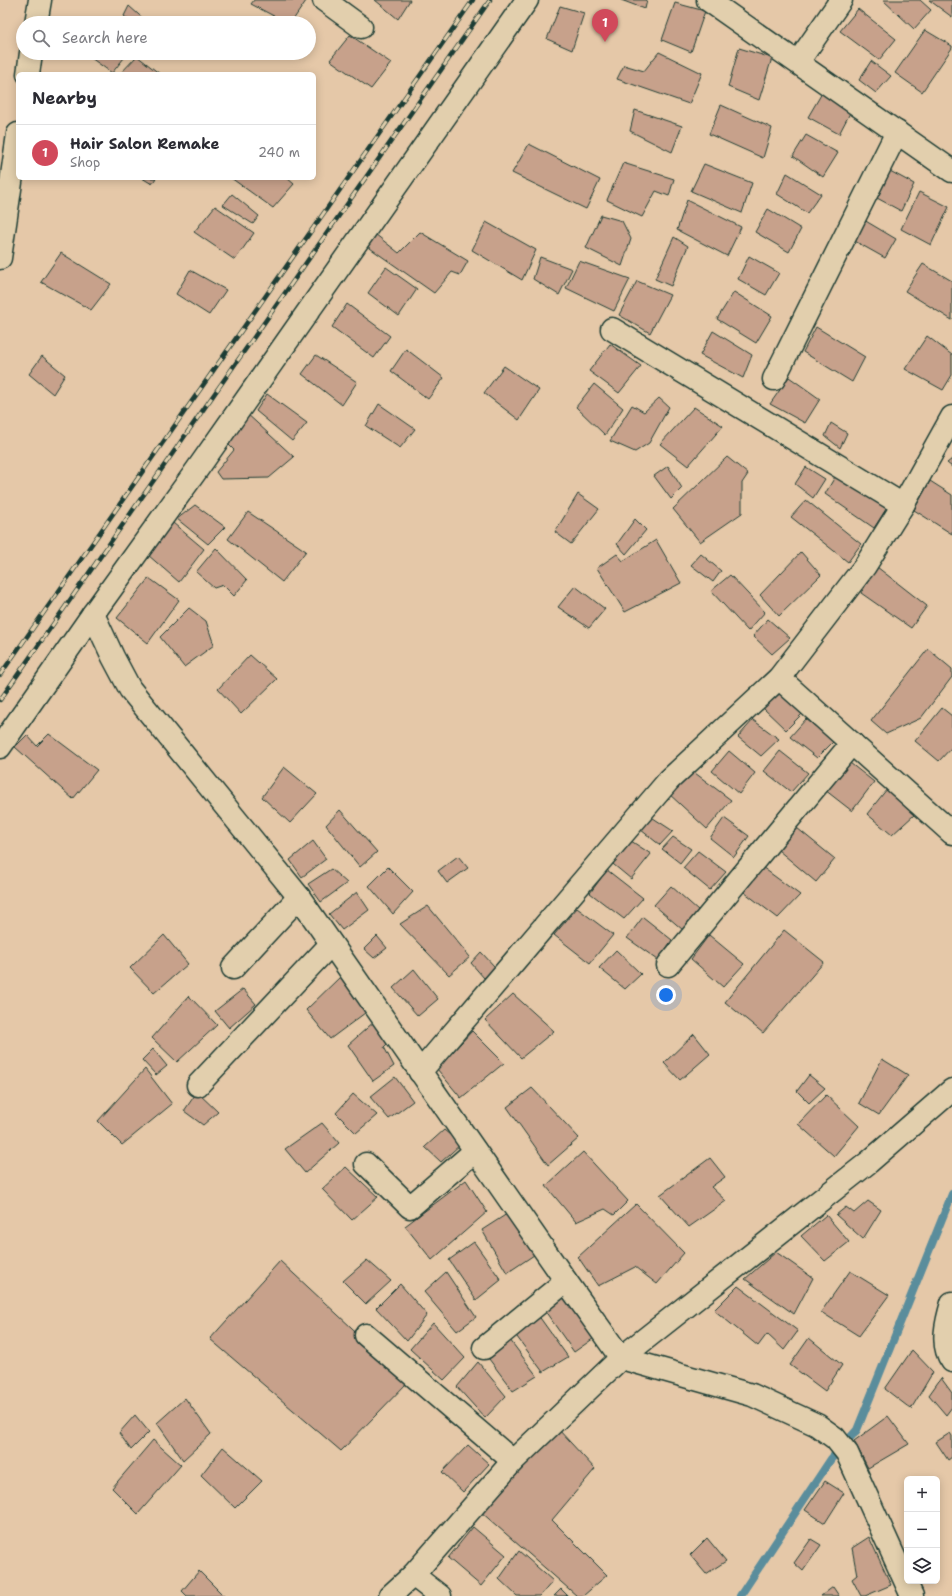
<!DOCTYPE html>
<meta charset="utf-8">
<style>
:root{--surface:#fff;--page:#f2f2f3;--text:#2b2b33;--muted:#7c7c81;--line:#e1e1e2;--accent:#d1495b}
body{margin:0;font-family:"Shantell Sans",sans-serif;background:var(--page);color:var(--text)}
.controls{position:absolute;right:12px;bottom:12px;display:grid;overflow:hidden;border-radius:6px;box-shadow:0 2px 10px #0003}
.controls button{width:36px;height:36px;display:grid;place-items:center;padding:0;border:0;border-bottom:1px solid var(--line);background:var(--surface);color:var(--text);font:20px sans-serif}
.you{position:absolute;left:666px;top:995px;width:14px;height:14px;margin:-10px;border:3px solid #fff;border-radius:50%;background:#1a73e8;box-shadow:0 0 0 6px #1a73e833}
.badge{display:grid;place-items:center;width:26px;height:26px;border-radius:50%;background:var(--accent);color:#fff;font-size:13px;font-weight:700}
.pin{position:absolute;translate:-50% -33px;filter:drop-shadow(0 1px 2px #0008)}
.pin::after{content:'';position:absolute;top:21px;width:14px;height:12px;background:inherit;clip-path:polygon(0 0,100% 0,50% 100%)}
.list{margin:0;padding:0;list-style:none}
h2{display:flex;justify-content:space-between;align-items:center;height:52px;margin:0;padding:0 16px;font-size:17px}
h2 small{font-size:13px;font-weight:400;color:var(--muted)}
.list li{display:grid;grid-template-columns:26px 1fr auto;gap:12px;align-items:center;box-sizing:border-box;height:56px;padding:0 16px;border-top:1px solid var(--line)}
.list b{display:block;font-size:15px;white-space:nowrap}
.list p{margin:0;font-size:13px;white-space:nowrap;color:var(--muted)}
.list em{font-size:13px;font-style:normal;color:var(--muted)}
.icon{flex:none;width:22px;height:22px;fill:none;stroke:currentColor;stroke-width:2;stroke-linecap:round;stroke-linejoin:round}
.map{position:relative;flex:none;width:952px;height:1596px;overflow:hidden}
.search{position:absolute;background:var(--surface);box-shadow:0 2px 10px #0003;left:16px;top:16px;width:300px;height:44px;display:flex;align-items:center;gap:10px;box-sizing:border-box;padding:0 14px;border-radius:22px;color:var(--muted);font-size:15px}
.panel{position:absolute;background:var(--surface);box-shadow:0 2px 10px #0003;left:16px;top:72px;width:300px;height:108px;border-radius:6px}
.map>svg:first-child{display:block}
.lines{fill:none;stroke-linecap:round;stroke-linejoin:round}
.stream{stroke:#5a8d9c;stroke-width:8}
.building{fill:#c7a18b;stroke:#1f3d34}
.minor-casing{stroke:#1f3d34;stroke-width:25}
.major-casing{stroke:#1f3d34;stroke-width:25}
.minor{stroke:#e2cfad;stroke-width:22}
.major{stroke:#e2cfad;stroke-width:22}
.rail-casing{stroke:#1f3d34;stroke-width:4.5}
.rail{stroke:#e2cfad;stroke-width:3;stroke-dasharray:9;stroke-linecap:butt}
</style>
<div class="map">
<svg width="952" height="1596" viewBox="0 0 952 1596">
<rect width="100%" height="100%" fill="#e5c8a8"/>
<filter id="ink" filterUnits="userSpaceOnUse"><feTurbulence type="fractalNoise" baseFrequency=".025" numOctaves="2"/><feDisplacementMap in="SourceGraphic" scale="8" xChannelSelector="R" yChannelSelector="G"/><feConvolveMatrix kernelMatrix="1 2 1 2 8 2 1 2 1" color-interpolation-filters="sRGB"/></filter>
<g filter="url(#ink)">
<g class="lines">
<polyline class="stream" points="740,1596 831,1459 857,1430 952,1194"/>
</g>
<g class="building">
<polygon points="254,0 304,0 306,1 291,23 287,23 251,4"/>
<polygon points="375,0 410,0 398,19"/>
<polygon points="621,0 647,0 645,9"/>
<polygon points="883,0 920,0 931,10 914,29"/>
<polygon points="929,0 952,0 952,17"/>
<polygon points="675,3 705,11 691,52 662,40"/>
<polygon points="129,6 148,23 132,23 124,16"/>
<polygon points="560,6 584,13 572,50 547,39"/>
<polygon points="858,9 896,39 879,60 840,31"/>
<polygon points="925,30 952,46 952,48 922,92 895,73"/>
<polygon points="350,35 391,63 371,89 330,60"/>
<polygon points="739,48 772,58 759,100 728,87"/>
<polygon points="659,52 702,73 689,104 617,79 624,65 644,71"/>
<polygon points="84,53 128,53 112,73"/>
<polygon points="137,56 160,74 120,74"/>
<polygon points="871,61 891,76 876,93 859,80"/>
<polygon points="822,93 851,111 839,134 808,117"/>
<polygon points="721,105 772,128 763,158 709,134"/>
<polygon points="635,110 682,126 672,152 630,131"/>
<polygon points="806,135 838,153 823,177 793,156"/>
<polygon points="529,144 600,180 586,209 512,173"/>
<polygon points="623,163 674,179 669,196 656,191 642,217 607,200"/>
<polygon points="704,164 752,183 742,213 691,191"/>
<polygon points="890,171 914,184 901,211 877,198"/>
<polygon points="787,173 821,194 807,213 777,194"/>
<polygon points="142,178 156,178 152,184"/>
<polygon points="231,178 287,178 294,184 273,208"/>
<polygon points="919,192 949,207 931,245 901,229"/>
<polygon points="232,194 259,216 253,224 223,205"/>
<polygon points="687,200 741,227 727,256 677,230"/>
<polygon points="215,206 254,233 235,260 194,232"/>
<polygon points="768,209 801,229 789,252 755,232"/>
<polygon points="601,215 622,221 631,239 622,266 586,248"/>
<polygon points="864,220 896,239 885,258 851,239"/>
<polygon points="486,222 536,250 522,280 472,250"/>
<polygon points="420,232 468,261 460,275 452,272 434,293 367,246 375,234 399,253"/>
<polygon points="674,237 688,246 671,286 655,279"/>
<polygon points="61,253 111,284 91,310 41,282"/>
<polygon points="749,256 779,273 766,295 738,279"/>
<polygon points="540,257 572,269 559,295 533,279"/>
<polygon points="579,261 630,279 614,311 566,288"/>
<polygon points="923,264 952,281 952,320 905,291"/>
<polygon points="386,267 417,289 399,316 368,293"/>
<polygon points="190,270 226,290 209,315 176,294"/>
<polygon points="637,281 670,295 650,333 619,315"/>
<polygon points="734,292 772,316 756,343 717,319"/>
<polygon points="347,304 390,336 374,358 332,327"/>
<polygon points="816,327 865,357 852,382 803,352"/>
<polygon points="713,331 752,355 743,378 700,355"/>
<polygon points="927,336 952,355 952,375 943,390 905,369"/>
<polygon points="610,344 641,366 619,393 589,371"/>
<polygon points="406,349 444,378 428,399 391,371"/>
<polygon points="316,355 357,382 342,405 302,374"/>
<polygon points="42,356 65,375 53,394 29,374"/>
<polygon points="504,366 539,390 519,420 484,393"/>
<polygon points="789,377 820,399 805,423 770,404"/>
<polygon points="594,384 623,408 605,435 576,407"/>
<polygon points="267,394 307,423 292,441 256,411"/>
<polygon points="659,398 669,407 649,443 635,452 610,441 632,405 644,412"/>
<polygon points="379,404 415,429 400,448 366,426"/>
<polygon points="694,407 723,426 688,466 660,444"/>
<polygon points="245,412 294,457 269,478 221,479 216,472 234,450 228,444"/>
<polygon points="831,423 847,433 840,448 825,436"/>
<polygon points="727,457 748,474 742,483 742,513 700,542 673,509"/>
<polygon points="952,459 952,467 947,463"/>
<polygon points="668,466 682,488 671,499 654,476"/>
<polygon points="806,467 825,479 813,498 795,484"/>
<polygon points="836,475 888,506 874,528 825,494"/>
<polygon points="930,481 952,495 952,534 914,510"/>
<polygon points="578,494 599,509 571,544 555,532"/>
<polygon points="806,500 861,544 848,562 791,517"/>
<polygon points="195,505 225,527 208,544 177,519"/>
<polygon points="248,512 306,551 282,582 228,539"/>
<polygon points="635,519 646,530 626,554 617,544"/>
<polygon points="173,523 204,549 179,582 148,555"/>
<polygon points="656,540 681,583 625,612 597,568 617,554 623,561"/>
<polygon points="216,548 247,580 234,596 223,585 214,588 196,572"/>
<polygon points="801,552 821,575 779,616 760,595"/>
<polygon points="701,554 721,571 713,582 691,565"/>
<polygon points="877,567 927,606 911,628 861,593"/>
<polygon points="730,575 765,612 748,631 711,591"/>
<polygon points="149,578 179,600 148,643 117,618"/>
<polygon points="575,586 605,609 589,628 558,607"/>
<polygon points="189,608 206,621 214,645 184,667 160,637"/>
<polygon points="768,619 790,638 772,654 753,636"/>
<polygon points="928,649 952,669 952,677 921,718 886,734 871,721"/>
<polygon points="250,655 277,679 241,714 218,689"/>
<polygon points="778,690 804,712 786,730 762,707"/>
<polygon points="942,708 952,716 952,747 939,761 915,741"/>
<polygon points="806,719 834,741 817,758 790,737"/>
<polygon points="753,720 779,739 761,756 738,737"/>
<polygon points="49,734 97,770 73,799 15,747 27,735 37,746"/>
<polygon points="729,751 755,773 739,794 712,771"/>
<polygon points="780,751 808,773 791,792 764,771"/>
<polygon points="850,763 874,782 852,811 825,790"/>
<polygon points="284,767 317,794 290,823 262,797"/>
<polygon points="691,770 731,800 707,829 668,793"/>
<polygon points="887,789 914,815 892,835 867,814"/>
<polygon points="340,810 377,852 360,867 326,825"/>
<polygon points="647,814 673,831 660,845 636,826"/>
<polygon points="724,818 749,836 734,857 710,838"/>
<polygon points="797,828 835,859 816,882 778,850"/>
<polygon points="673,837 691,849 680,863 662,849"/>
<polygon points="628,839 651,854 631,879 608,860"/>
<polygon points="313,841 326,859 302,877 290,860"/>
<polygon points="698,851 726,872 710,890 683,868"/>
<polygon points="458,856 468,868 447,883 438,871"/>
<polygon points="388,867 413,892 393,914 369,886"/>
<polygon points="762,867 800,895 778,918 740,889"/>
<polygon points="331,869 347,883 321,902 308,884"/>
<polygon points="607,870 643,898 624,919 590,893"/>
<polygon points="671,886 698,910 683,930 654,905"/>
<polygon points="357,892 369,910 342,930 329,914"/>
<polygon points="428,906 470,957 449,975 400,924"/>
<polygon points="577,908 613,935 590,963 554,935"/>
<polygon points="643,917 672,940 658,960 627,938"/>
<polygon points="784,930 824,962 763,1033 725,1002"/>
<polygon points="164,935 188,964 154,993 130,968"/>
<polygon points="709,935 744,964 723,987 691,959"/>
<polygon points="377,936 387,948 374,958 364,949"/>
<polygon points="616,950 641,974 625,989 599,968"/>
<polygon points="481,952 495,967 484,978 471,963"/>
<polygon points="414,969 438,999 418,1016 393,988"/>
<polygon points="341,976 369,1010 330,1039 306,1010"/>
<polygon points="243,989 256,1004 229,1028 215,1011"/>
<polygon points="513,994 554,1031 521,1058 485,1020"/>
<polygon points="189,996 217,1025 177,1062 152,1038"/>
<polygon points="376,1020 389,1042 384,1047 394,1066 373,1081 348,1045"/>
<polygon points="472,1031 504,1063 461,1098 437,1069"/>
<polygon points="694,1034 710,1054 680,1080 664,1063"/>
<polygon points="153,1049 167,1066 156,1075 142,1060"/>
<polygon points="882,1059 908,1075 879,1115 859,1103"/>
<polygon points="145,1069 172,1104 122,1145 98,1121"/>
<polygon points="809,1075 825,1088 809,1103 797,1091"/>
<polygon points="395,1077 413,1101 389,1119 370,1097"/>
<polygon points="532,1088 579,1138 548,1165 507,1107"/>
<polygon points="197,1092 218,1112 203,1125 184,1111"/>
<polygon points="353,1094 377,1115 356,1133 336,1113"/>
<polygon points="826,1095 859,1126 834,1156 798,1124"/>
<polygon points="322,1123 339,1143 305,1173 285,1149"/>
<polygon points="444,1130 461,1144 441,1162 425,1147"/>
<polygon points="583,1152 628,1201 614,1215 605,1209 576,1222 546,1186"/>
<polygon points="710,1158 725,1177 711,1187 726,1201 689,1227 660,1195"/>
<polygon points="346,1167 378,1197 352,1220 322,1189"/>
<polygon points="466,1180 487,1212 432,1260 405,1226"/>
<polygon points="868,1201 881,1210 863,1239 836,1215 846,1207 854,1213"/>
<polygon points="636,1204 684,1253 657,1284 635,1267 598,1286 578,1257"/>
<polygon points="510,1212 537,1253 507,1273 482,1230"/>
<polygon points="826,1215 849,1242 825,1261 801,1236"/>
<polygon points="474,1242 501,1280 476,1300 449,1260"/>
<polygon points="776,1252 813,1278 794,1314 745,1279"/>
<polygon points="367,1260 391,1281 366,1304 343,1281"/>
<polygon points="280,1261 409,1381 341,1451 210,1339"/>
<polygon points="850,1271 889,1295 859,1336 821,1312"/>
<polygon points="446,1272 476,1317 457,1331 424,1292"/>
<polygon points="400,1284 427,1315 407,1341 376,1308"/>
<polygon points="738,1286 798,1331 784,1350 767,1334 758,1346 714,1310"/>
<polygon points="567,1294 597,1336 574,1352 545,1311"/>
<polygon points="538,1315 568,1357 543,1372 514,1333"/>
<polygon points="433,1323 465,1358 444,1380 410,1349"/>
<polygon points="809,1338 842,1365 825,1391 790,1365"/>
<polygon points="510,1340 537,1376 513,1391 489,1359"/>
<polygon points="912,1350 933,1372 911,1409 885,1389"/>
<polygon points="478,1362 506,1396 485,1418 457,1387"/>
<polygon points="941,1378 952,1393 952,1407 946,1415 929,1395"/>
<polygon points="185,1398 211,1434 183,1460 157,1423"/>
<polygon points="135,1415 149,1432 131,1450 119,1433"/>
<polygon points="888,1416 909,1444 868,1468 854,1441"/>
<polygon points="558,1429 595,1469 552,1520 607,1575 583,1596 577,1596 481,1512"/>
<polygon points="950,1433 952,1436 952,1457 948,1460 936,1442"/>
<polygon points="153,1440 181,1465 138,1514 112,1488"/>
<polygon points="468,1445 489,1464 463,1492 442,1472"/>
<polygon points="223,1447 262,1481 235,1508 201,1475"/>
<polygon points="825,1481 844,1493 825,1523 805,1510"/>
<polygon points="473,1527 506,1555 481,1586 448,1558"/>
<polygon points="869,1537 891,1585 865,1596 861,1596 852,1579 857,1575 852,1548"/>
<polygon points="707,1538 726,1561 706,1574 690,1555"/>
<polygon points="811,1539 821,1545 803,1571 794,1563"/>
<polygon points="519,1551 553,1581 540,1596 517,1596 499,1579"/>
<polygon points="199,1571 224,1596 187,1596 182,1591"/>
<polygon points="833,1587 839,1596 821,1596"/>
<polygon points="561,1589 568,1596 554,1596"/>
</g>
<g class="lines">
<defs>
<g id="minor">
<polyline points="324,0 361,27"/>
<polyline points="708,0 952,171"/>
<polyline points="798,62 841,0"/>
<polyline points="774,379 897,132"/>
<polyline points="903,505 952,417"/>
<polyline points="93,614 113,657 130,689 299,897 566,1281 621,1358 752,1395 817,1425 835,1438 847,1453 912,1596"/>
<polyline points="779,678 952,833"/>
<polyline points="0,747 93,614 196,471 527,0"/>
<polyline points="668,965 852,743"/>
<polyline points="233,968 299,897"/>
<polyline points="420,1072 669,780 779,678 865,566 903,505 612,329"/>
<polyline points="198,1085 331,944"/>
<polyline points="366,1164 410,1207 475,1151"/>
<path d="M952,1303c-5,17 -12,42 0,58"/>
<polyline points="366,1335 513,1461"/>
<polyline points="484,1348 566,1281"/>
<polyline points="413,1575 440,1596"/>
<polyline points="390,1596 413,1575 513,1461 621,1358 869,1162 952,1090"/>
</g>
<g id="major">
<polyline points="36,23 40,0"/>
<polyline points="28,74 31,53"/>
<polyline points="0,258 18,134"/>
</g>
</defs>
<use href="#minor" class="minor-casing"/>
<use href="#major" class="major-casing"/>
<use href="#minor" class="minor"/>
<use href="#major" class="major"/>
<defs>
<g id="rail">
<polyline points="0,675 473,0"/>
<polyline points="0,700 490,0"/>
</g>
</defs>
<use href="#rail" class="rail-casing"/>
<use href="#rail" class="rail"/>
</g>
</g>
</svg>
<div class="controls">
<button>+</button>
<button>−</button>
<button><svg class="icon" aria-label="layers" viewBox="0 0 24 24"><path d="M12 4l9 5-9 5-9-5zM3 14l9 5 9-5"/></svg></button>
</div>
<div class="you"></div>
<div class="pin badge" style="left:605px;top:42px">1</div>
<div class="search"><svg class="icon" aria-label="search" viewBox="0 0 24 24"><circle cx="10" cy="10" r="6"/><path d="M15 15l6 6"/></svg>Search here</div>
<section class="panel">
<h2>Nearby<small></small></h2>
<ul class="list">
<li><span class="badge">1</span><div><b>Hair Salon Remake</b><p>Shop</p></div><em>240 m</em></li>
</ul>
</section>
</div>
